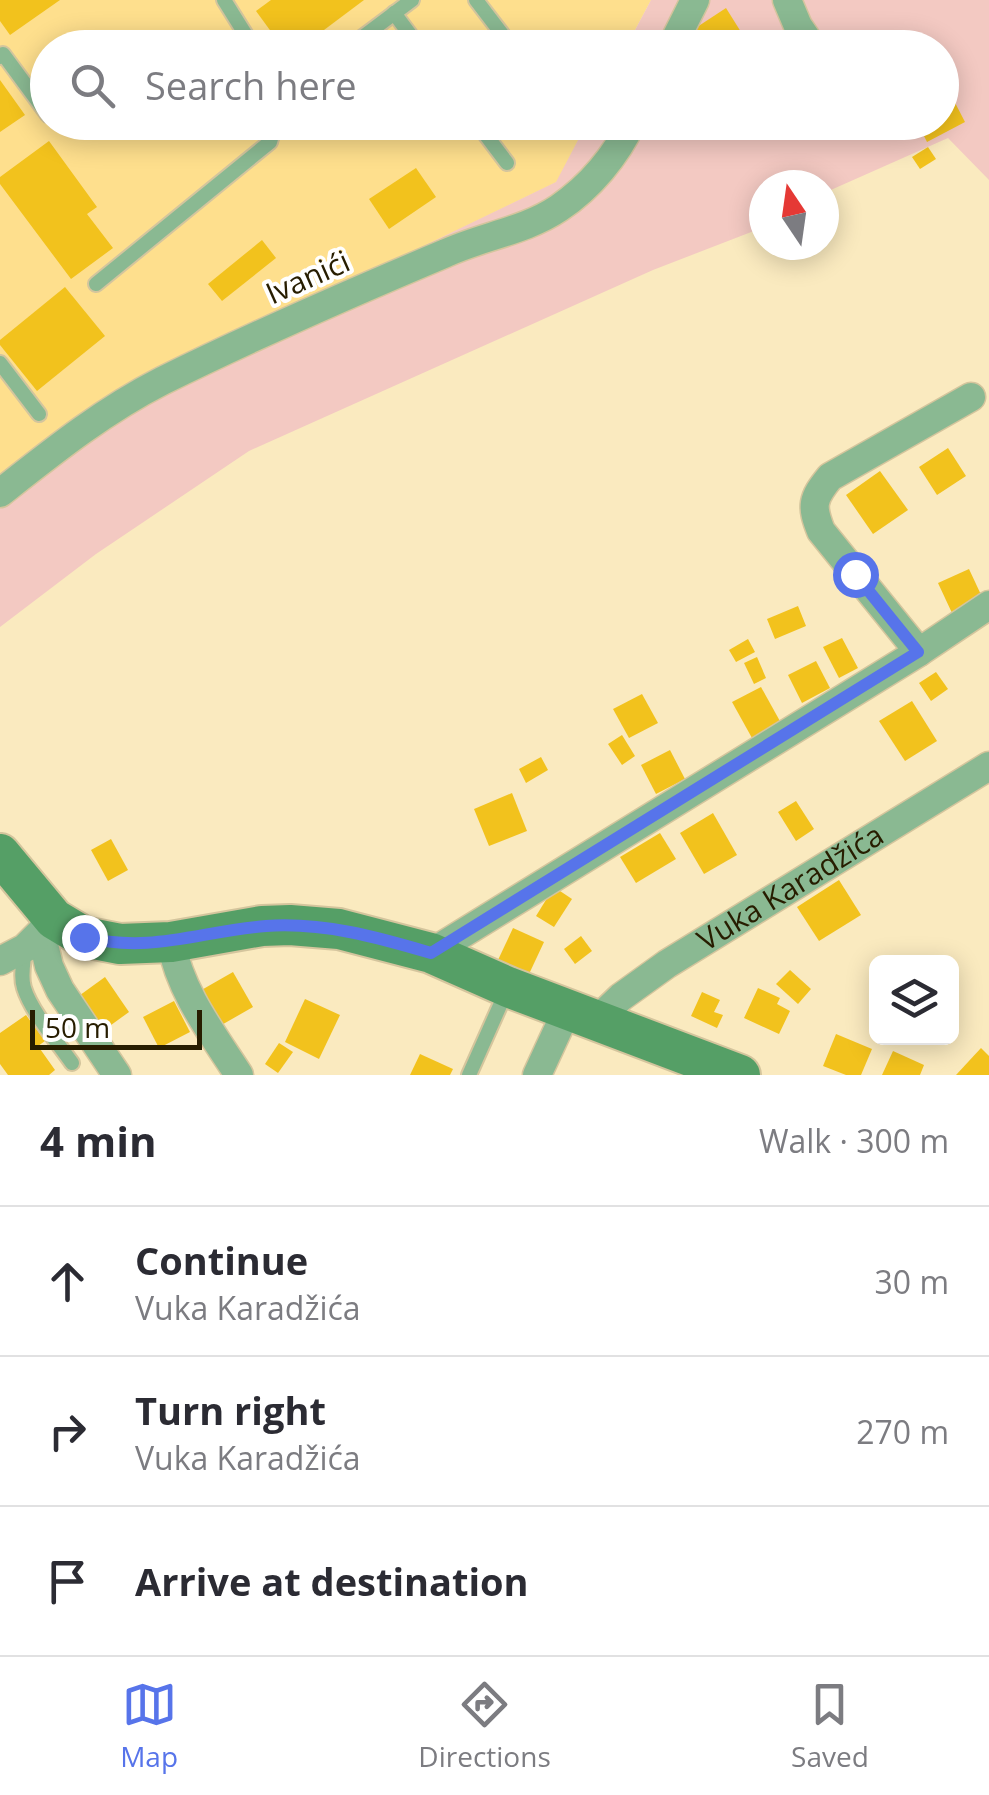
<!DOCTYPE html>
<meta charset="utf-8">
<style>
:root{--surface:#fff;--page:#f2f2f3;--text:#2b2b33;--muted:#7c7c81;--line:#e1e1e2;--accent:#5774ea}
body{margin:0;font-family:"Open Sans",sans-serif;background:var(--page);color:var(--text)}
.controls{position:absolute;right:30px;bottom:30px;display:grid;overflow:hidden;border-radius:15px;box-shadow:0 5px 25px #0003}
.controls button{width:90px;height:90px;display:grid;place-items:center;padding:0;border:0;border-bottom:2px solid var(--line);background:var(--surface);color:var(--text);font:50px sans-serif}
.compass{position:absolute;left:749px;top:170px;width:90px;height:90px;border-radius:50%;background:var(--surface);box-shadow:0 5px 25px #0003;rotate:347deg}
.scale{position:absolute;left:30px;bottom:25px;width:172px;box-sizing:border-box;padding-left:10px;border:5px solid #271d00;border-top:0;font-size:28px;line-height:35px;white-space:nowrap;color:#271d00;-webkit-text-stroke:8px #fff;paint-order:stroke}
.stop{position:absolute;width:30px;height:30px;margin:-22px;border:8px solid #5774ea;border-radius:50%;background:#fff}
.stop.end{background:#5774ea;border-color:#fff;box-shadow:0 2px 10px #0008}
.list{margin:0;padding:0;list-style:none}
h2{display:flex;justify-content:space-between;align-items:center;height:130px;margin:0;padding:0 40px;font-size:42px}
h2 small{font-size:32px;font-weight:400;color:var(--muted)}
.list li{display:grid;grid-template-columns:65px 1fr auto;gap:30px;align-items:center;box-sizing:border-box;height:150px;padding:0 40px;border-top:2px solid var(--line)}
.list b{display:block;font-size:38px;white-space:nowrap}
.list p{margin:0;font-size:32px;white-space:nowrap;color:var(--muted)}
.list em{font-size:32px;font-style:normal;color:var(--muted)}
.icon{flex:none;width:55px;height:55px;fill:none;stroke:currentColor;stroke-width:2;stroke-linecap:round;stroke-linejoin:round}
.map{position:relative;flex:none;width:989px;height:1075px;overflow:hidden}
.search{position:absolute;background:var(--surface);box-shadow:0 5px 25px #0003;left:30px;right:30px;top:30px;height:110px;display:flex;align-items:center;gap:25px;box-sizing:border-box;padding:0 35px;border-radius:55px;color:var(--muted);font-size:38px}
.sheet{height:580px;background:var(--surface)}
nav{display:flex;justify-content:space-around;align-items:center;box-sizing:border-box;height:140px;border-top:2px solid var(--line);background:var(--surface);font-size:28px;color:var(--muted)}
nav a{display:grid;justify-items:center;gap:5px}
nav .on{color:var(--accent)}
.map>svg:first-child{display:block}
.built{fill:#fedf8d}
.green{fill:#f3c9c2}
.building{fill:#f2c21d}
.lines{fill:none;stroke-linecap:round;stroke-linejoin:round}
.lane-casing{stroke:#d4c59d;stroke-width:18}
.street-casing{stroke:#d4c59d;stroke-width:31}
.secondary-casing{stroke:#d4c59d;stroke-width:44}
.lane{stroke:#8ab992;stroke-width:14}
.street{stroke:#8ab992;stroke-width:28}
.secondary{stroke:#559f66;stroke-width:40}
.route{stroke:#5774ea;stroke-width:12}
.labels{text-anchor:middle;stroke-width:8;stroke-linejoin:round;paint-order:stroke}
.street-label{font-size:30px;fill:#271d00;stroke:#fff}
</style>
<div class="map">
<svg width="989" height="1075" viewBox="0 0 989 1075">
<rect width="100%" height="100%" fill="#faeabf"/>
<polygon class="built" points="0,0 651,0 626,47 48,48 48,122 587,123 557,182 119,393 0,478"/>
<polygon class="green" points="651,0 989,0 989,180 948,138 824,193 824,185 764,185 764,220 757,223 759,229 653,270 249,451 96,554 0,627 0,478 119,393 556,182 587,123 942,122 942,48 626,47"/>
<g class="building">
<polygon points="0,0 60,0 10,35 0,21"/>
<polygon points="271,0 364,0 300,48 283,48 256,11"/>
<polygon points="726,8 751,48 702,48 691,31"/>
<polygon points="0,80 25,115 0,132"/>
<polygon points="950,93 965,122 927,142 917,122 942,122 942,97"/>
<polygon points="49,141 97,207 87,214 113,248 71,279 0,184 0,177"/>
<polygon points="928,147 936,159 920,169 912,157"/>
<polygon points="416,168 436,197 389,229 369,199"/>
<polygon points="262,240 276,258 222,301 208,284"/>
<polygon points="65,287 105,336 37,391 0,345 0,340"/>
<polygon points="948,448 966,476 937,495 919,467"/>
<polygon points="880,471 908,510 873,534 846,495"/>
<polygon points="969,569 983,599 952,613 938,583"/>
<polygon points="798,606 806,626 775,639 767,619"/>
<polygon points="842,638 858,668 839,678 823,647"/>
<polygon points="748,639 755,652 736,662 729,650"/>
<polygon points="757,657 766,678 754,684 744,663"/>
<polygon points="816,661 830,688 802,703 788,675"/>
<polygon points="936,672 948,689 931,701 919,683"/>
<polygon points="761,687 781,723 752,738 732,702"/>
<polygon points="642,694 658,723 629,738 613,709"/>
<polygon points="912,701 937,741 905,761 879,721"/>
<polygon points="622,735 635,756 622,765 608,744"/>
<polygon points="670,750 685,779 656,794 641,765"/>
<polygon points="541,757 548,770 526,783 519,769"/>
<polygon points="512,793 527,831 489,846 474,809"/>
<polygon points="796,801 814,829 796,841 778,812"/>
<polygon points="713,813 737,855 704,874 680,833"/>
<polygon points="660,833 676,859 636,883 620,857"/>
<polygon points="111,839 128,870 108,881 91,850"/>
<polygon points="839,880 861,915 819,941 797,907"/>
<polygon points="554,887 572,899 554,927 536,916"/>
<polygon points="513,928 544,942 529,974 498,960"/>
<polygon points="581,936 592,951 575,964 564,949"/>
<polygon points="790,970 811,989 798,1004 776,984"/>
<polygon points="233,972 253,1007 218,1027 198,992"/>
<polygon points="105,977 129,1012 100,1033 76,998"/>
<polygon points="758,988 780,998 777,1004 790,1011 779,1034 744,1018"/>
<polygon points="702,992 720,1000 714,1012 723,1015 717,1028 691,1016"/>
<polygon points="305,999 340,1015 319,1059 285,1042"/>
<polygon points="174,1001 190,1032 159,1048 143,1017"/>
<polygon points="26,1015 45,1041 38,1046 55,1070 49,1075 8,1075 0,1064 0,1033"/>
<polygon points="836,1034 872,1049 861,1075 846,1075 823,1066"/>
<polygon points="279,1043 293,1052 278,1073 265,1064"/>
<polygon points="981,1048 989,1056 989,1075 956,1075"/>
<polygon points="893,1051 924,1065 920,1075 882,1075"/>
<polygon points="420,1054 453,1069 450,1075 410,1075"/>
</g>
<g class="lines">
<defs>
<g id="lane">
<polyline points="224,0 254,48"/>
<polyline points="476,0 512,47"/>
<polyline points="394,13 420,48"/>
<polyline points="348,48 412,0"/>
<polyline points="0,57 3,54 48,115"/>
<polyline points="476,122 507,163"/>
<polyline points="96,284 270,142 276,122"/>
<polyline points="0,363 39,414"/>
<path d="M25,948c-1,13 -5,28 -1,40 7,23 34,55 48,75"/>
<polyline points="469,1075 506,992"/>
</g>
<g id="street">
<polyline points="787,0 798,26 813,48"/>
<polyline points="671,48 695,0"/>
<path d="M0,493c52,-41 103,-82 162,-112 93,-46 189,-88 284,-128 37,-17 79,-22 113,-45 31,-21 57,-52 73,-86"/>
<path d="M919,652l-98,-121c-10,-25 -9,-32 9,-54l141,-80"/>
<polyline points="41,932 49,966 60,990 117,1075"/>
<path d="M171,942c9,50 41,91 68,133"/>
<polyline points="431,953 919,652 989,605"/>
<polyline points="0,961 25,948 50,923"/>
<path id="s1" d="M597,1020l24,-23 46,-33 322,-198"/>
<polyline points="537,1075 567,1010"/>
</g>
<polyline id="secondary" points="0,854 54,919 84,937 120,944 171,942 262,926 290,925 339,929 431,953 508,987 740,1075"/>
</defs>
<use href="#lane" class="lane-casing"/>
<use href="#street" class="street-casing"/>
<use href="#secondary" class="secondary-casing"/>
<use href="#lane" class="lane"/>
<use href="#street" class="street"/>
<use href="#secondary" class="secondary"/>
</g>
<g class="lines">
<path class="route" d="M84,937c68,17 116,-6 182,-11 57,-4 111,11 165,27l487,-301 -63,-78"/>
</g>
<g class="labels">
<g class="street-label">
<text transform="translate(308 278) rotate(-24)" y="10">Ivanići</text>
<text dy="10" stroke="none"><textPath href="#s1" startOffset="235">Vuka Karadžića</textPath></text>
</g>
</g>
</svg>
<div class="controls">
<button><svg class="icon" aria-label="layers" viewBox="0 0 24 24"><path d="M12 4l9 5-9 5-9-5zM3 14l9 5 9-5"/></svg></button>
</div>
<svg class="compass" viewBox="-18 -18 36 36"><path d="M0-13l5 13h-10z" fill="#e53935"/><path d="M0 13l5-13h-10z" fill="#7c7c81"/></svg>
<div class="scale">50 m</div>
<div class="stop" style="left:855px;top:574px"></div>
<div class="stop end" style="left:84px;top:937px"></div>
<div class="search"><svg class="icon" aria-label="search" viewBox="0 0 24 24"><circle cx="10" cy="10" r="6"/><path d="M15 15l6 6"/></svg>Search here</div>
</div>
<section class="sheet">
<h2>4 min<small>Walk · 300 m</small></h2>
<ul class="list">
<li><svg class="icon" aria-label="ahead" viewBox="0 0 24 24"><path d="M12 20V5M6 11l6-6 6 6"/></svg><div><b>Continue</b><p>Vuka Karadžića</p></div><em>30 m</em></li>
<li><svg class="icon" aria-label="right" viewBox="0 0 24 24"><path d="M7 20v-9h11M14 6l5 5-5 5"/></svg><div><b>Turn right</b><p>Vuka Karadžića</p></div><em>270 m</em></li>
<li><svg class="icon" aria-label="arrive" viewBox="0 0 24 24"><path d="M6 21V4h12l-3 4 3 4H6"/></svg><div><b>Arrive at destination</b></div></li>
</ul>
</section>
<nav>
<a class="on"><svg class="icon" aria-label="map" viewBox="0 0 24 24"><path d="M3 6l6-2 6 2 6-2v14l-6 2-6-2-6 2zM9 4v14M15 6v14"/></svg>Map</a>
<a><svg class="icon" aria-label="directions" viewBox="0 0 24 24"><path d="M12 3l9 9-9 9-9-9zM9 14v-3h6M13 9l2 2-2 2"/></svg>Directions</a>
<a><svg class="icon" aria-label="saved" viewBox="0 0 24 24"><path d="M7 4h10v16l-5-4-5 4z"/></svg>Saved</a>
</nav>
